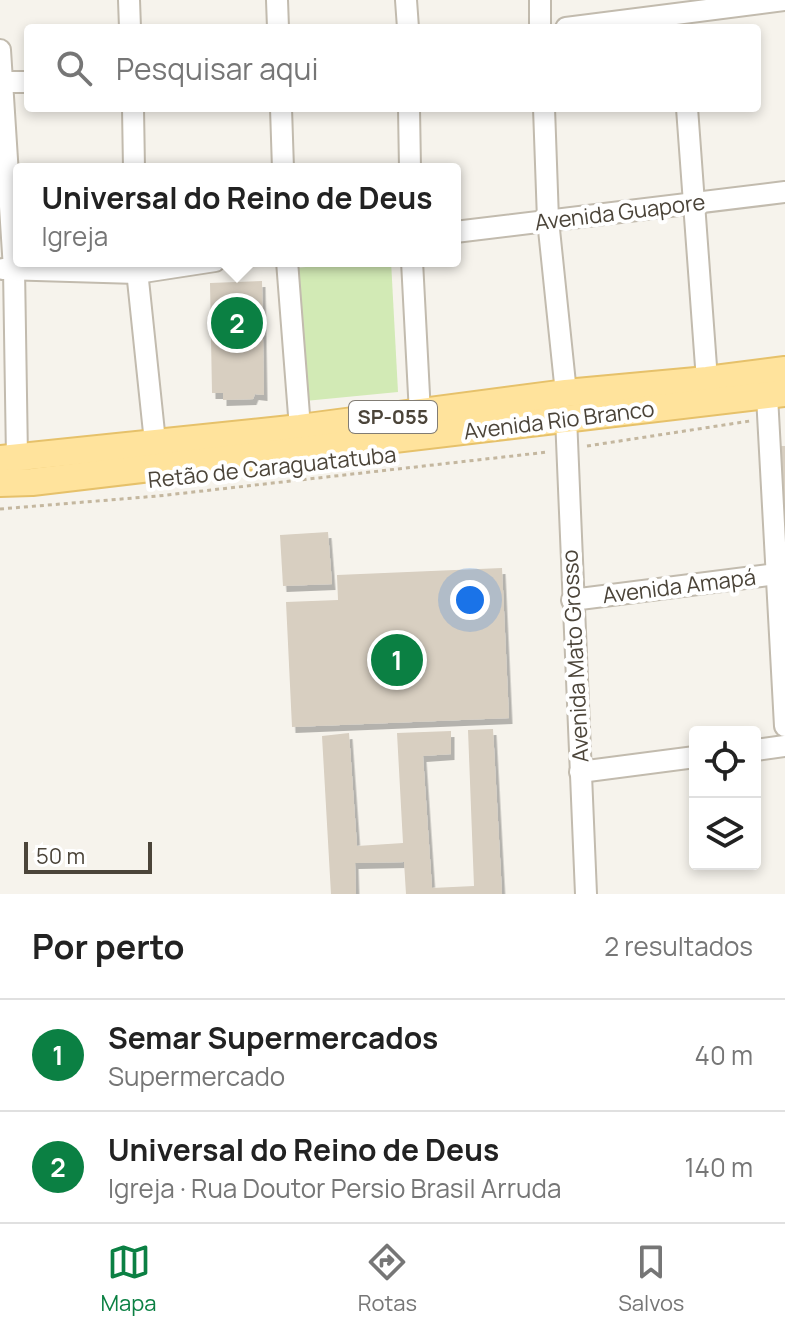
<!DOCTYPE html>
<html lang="pt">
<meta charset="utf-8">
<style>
:root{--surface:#fff;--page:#f6f6f6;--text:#222;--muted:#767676;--line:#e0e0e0;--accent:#0b8043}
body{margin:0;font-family:Manrope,sans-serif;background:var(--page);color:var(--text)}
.controls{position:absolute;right:24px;bottom:24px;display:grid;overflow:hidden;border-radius:8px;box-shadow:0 4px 12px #0003}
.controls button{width:72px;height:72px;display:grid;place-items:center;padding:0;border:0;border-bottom:2px solid var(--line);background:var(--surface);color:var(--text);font:40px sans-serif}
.scale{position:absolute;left:24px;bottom:20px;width:128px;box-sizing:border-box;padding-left:8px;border:4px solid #4b4439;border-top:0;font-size:22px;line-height:28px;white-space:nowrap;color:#4b4439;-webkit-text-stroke:6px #fff;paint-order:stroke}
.you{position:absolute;left:470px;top:600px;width:28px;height:28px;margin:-20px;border:6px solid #fff;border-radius:50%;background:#1a73e8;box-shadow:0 0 0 12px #1a73e833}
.badge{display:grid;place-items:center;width:52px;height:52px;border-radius:50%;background:var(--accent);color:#fff;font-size:26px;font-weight:700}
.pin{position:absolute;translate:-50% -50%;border:4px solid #fff;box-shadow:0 2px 8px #0006}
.popup{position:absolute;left:13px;top:163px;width:448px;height:104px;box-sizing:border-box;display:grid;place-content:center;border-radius:8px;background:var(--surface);filter:drop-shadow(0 2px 6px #0005);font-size:26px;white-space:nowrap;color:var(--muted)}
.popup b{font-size:30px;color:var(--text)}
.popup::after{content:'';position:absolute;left:50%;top:100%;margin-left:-16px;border:16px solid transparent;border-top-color:var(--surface)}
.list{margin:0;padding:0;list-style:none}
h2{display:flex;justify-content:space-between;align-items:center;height:104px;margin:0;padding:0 32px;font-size:34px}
h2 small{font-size:26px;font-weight:400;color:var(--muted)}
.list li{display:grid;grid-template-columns:52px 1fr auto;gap:24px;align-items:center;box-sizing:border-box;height:112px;padding:0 32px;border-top:2px solid var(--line)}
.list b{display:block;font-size:30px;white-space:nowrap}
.list p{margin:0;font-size:26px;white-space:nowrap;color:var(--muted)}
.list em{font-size:26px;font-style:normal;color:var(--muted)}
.icon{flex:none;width:44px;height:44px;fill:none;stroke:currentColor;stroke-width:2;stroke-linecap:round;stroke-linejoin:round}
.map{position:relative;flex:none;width:785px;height:894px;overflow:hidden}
.search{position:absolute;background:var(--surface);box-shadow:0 4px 12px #0003;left:24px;right:24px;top:24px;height:88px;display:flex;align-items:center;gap:20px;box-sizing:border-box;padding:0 28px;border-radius:8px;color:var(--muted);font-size:30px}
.sheet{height:328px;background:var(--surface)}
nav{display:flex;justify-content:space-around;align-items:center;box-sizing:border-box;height:112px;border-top:2px solid var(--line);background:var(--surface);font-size:22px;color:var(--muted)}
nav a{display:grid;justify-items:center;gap:4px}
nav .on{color:var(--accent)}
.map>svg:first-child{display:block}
.green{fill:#d2eab5}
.building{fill:#d8cfc1;filter:url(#shadow)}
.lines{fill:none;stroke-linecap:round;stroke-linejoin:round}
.minor-casing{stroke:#c2bbae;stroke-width:24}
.major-casing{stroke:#e6c16a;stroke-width:30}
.path{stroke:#c4b79f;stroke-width:3;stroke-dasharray:4 4;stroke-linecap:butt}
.minor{stroke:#fff;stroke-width:20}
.major{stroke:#ffe39c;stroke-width:26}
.labels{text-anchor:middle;stroke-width:8;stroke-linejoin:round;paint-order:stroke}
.shield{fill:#fff;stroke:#817c74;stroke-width:2}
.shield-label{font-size:20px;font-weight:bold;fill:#4b4439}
.street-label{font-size:22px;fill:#4b4439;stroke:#fff}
</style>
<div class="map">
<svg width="785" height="894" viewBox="0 0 785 894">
<defs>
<filter id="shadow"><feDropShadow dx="3.5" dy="6" stdDeviation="0" flood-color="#0004"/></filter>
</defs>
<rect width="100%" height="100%" fill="#f6f3ec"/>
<polygon class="green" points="365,261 391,261 398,392 305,401 296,268"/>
<g class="building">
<polygon points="262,281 264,395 255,394 253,399 223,400 223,393 212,393 210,283"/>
<polygon points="774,446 785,446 785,542 779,541"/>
<polygon points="328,532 332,584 283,586 280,535"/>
<polygon points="502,568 509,718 292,727 286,602 338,600 337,575"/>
<polygon points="493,729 502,894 406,894 404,862 355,863 356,894 331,894 322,736 349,733 357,846 403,843 397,733 451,731 451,754 423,756 432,888 474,886 468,730"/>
</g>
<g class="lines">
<defs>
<g id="minor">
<polyline points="129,0 130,28"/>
<polyline points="277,0 278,28"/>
<polyline points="406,0 408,28"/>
<polyline points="540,0 540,28"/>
<polyline points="566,28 785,0"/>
<polyline points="0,50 14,269 17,458"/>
<polyline points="0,82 28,82"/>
<polyline points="133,108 134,169"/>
<polyline points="281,108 283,169"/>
<polyline points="409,108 410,169"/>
<polyline points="544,108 548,220 566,393"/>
<polyline points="687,108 707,380"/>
<polyline points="455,232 785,192"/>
<polyline points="136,261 155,442"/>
<polyline points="287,261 300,428"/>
<polyline points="412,261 420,414"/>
<polyline points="3,269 137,273 215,261"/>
<polyline points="767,396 785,726"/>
<polyline points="566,417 586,894"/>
<polyline points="572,600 785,573"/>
<polyline points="755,750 785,746"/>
<polyline points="580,772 695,757"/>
</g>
<g id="major">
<polyline points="0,459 300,428 566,393 707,380 785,370"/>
<polyline points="0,483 32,482 785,393"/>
</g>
</defs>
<use href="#minor" class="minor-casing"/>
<use href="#major" class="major-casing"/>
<g class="path">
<polyline points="587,446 750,421"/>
<polyline points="0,509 158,496 548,452"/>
</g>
<use href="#minor" class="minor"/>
<use href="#major" class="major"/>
</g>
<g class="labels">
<rect class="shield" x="349" y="401" width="88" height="32" rx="6"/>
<g class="shield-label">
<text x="393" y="424">SP-055</text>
</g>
<g class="street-label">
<text transform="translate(620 212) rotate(-7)" y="8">Avenida Guapore</text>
<text transform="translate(559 420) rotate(-7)" y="8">Avenida Rio Branco</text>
<text transform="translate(272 467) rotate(-6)" y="8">Retão de Caraguatatuba</text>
<text transform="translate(679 586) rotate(-7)" y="8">Avenida Amapá</text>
<text transform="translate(575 656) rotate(-93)" y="8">Avenida Mato Grosso</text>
</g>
</g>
</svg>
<div class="controls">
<button><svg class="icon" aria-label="locate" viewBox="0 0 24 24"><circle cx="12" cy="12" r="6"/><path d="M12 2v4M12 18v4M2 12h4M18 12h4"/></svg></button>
<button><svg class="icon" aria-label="layers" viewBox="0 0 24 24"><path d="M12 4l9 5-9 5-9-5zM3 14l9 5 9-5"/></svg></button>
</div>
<div class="scale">50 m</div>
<div class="you"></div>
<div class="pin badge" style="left:397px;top:660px">1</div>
<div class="pin badge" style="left:237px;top:323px">2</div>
<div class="popup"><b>Universal do Reino de Deus</b>Igreja</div>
<div class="search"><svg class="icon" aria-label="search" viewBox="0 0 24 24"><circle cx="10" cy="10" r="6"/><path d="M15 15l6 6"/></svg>Pesquisar aqui</div>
</div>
<section class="sheet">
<h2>Por perto<small>2 resultados</small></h2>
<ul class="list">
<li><span class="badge">1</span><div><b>Semar Supermercados</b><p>Supermercado</p></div><em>40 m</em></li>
<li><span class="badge">2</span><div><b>Universal do Reino de Deus</b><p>Igreja · Rua Doutor Persio Brasil Arruda</p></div><em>140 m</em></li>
</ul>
</section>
<nav>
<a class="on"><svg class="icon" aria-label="map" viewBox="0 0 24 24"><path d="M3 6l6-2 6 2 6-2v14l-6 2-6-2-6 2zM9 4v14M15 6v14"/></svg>Mapa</a>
<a><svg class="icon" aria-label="directions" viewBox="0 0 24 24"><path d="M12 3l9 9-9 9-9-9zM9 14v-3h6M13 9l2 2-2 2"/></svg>Rotas</a>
<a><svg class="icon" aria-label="saved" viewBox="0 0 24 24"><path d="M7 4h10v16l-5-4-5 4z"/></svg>Salvos</a>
</nav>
